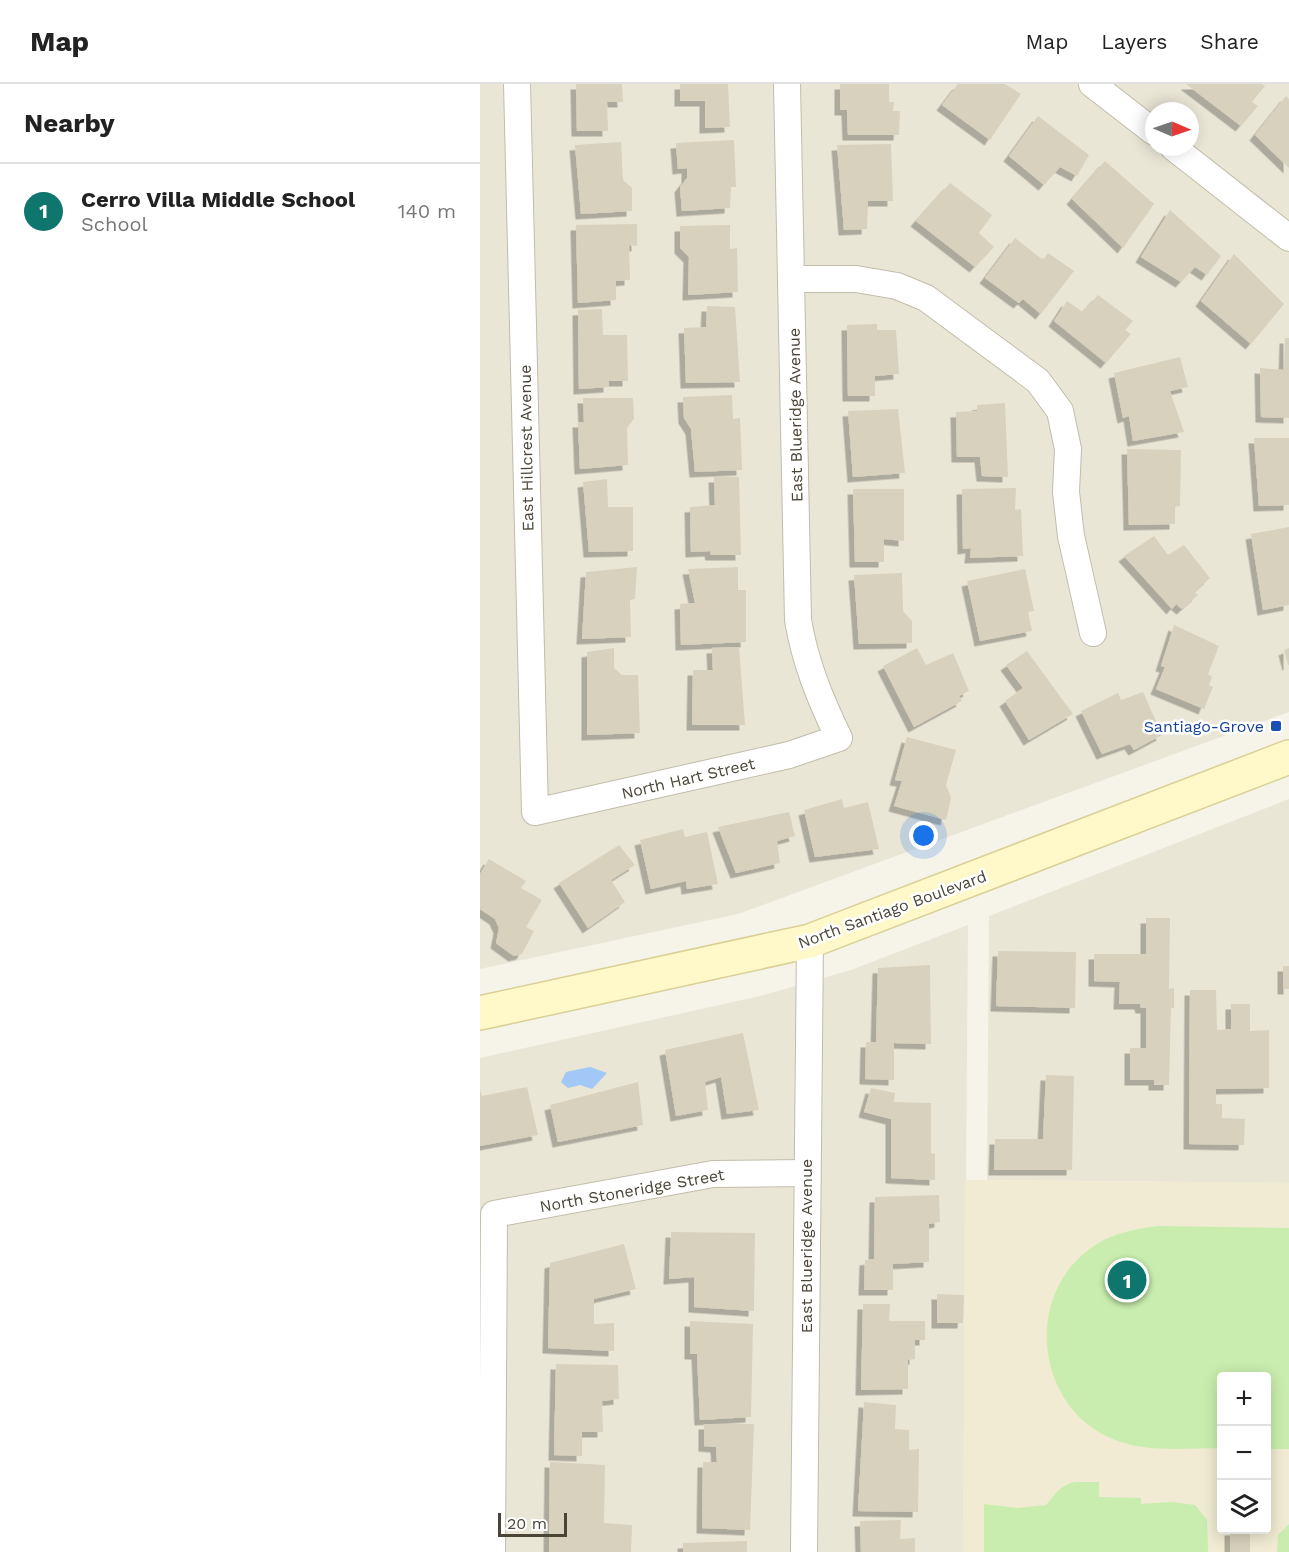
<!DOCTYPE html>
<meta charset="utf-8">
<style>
:root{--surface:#fff;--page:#f2f2f2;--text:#222;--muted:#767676;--line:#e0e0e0;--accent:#0f766e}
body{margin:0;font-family:"Work Sans",sans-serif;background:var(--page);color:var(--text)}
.controls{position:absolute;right:18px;bottom:18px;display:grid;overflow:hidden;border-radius:6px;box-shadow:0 3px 15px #0003}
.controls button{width:54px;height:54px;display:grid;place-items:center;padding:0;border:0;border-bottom:2px solid var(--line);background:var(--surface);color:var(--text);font:30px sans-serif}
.compass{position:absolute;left:665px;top:18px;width:54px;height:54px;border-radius:50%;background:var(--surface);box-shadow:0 3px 15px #0003;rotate:92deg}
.scale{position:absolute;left:18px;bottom:15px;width:69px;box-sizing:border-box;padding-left:6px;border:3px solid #4a4536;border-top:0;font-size:16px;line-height:21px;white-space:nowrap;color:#4a4536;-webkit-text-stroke:4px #fff;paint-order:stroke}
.you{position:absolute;left:444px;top:752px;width:21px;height:21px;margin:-15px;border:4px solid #fff;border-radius:50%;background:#1a73e8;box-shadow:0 0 0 9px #1a73e833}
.badge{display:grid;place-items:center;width:39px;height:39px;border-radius:50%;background:var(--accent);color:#fff;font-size:20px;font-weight:700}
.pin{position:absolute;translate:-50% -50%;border:3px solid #fff;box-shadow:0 2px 6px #0006}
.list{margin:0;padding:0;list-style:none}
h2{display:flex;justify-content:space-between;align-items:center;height:78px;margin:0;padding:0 24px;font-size:26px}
h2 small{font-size:20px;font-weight:400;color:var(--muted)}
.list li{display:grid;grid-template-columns:39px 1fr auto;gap:18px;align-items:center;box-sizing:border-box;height:96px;padding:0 24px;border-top:2px solid var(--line)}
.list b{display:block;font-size:22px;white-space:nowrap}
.list p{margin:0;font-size:20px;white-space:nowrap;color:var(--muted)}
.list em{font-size:20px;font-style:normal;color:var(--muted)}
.icon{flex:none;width:33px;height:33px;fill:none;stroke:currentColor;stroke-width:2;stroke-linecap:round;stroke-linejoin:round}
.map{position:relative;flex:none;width:809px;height:1468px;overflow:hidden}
header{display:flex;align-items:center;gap:36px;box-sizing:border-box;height:84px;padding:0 30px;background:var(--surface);border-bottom:2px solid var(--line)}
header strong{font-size:28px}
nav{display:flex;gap:33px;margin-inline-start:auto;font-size:21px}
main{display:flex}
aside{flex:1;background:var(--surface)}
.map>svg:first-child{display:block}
.residential{fill:#eae6d6;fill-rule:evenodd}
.education{fill:#f0ebd2;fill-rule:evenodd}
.green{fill:#c9edae}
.water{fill:#a1c8f7}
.building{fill:#d8d1bd;filter:url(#shadow)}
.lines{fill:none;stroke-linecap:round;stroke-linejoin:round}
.street-casing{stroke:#c2bdaa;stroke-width:28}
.secondary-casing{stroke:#dad095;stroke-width:36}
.street{stroke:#fff;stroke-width:26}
.secondary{stroke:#fff9c9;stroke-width:33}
.transit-dot{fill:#1a4fb4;stroke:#fff;stroke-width:2}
.labels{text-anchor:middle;stroke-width:5;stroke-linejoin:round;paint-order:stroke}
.street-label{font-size:16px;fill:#4a4536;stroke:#fff}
.transit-label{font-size:16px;fill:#164399;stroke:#fff;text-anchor:end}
</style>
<header>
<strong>Map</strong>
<nav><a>Map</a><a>Layers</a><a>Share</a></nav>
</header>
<main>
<aside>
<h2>Nearby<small></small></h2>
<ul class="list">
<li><span class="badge">1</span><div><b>Cerro Villa Middle School</b><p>School</p></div><em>140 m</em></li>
</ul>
</aside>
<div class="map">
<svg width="809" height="1468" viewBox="0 0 809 1468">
<defs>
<filter id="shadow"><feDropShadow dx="-5.5" dy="5.5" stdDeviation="0" flood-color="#0004"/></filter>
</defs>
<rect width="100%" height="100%" fill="#f6f3e9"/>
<g class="residential">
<path d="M0,0h809v628l-551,202 -258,55zM674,27h36v36h-36z"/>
<polygon points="809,715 809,1099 507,1096 509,832"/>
<polygon points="488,841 483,1468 0,1468 0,974 280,912 371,886"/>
</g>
<path class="education" d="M485,1096l324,3v369h-326zM742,1292h44v154h-44z"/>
<g class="green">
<path d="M679,1142l130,2v221h-22l-1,-73h-44l-1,72c-35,0 -75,5 -108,-9 -75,-30 -90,-138 -26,-188 21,-17 46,-22 72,-25z"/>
<path d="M596,1398h23v15l42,1v6l31,-2 23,3 12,15 1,32h-224v-48l34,4 28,-3c11,-12 13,-20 30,-23z"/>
<polygon points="809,1440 809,1468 797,1468 798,1451"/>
</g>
<polygon class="water" points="110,983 127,989 112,1005 100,1001 88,1004 81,998 86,988"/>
<g class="building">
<polygon points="96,0 142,0 143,18 127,18 128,47 97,47"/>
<polygon points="200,0 248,0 250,43 225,44 225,17 200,17"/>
<polygon points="360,0 409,0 409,18 414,18 413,27 420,27 419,51 368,51 367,26 360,26"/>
<polygon points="478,0 525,0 541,10 510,56 462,21"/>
<polygon points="706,0 782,0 785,2 772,18 778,22 761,42"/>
<polygon points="806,12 809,15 809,84 775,51"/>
<polygon points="558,32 609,71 597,92 580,83 564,101 529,72"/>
<polygon points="254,56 256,103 251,103 250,124 202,127 200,103 207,94 207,84 198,85 196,59"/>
<polygon points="141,58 143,96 152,104 152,127 101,130 95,61"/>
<polygon points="411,60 413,117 388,117 387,145 364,146 357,61"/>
<polygon points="625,77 674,120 643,164 592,115"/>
<polygon points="470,99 512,131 499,149 514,163 495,183 436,137"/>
<polygon points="690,126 741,172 727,191 715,183 701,198 661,173"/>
<polygon points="157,140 157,162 149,161 150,196 136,197 136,216 98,219 96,141"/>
<polygon points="250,141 250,165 257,164 258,208 208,211 209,173 200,164 200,142"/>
<polygon points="535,154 563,176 568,169 594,187 561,230 543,215 539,219 505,194"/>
<polygon points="754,170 804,220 771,260 721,217"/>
<polygon points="618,211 653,237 645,246 651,250 626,279 574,237 587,217 603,228"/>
<polygon points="227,222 255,223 260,298 206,299 204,244 226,243"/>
<polygon points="122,225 123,251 147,251 148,297 129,297 129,303 99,305 98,226"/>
<polygon points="397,240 397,246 416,246 419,290 395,292 395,312 368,312 367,241"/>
<polygon points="805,254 809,254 809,334 781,333 780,284 804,286"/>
<polygon points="700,273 708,303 690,307 704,348 653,357 649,332 643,334 634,289"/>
<polygon points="252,311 253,335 260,334 262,386 215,388 211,345 204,334 203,313"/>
<polygon points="103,314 153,314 154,335 147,344 148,381 100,385 98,338 104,338"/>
<polygon points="525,319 528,393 502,392 500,373 477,373 476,328 497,327 497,321"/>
<polygon points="418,325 425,389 373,393 368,327"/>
<polygon points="774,354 809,354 809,421 779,422"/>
<polygon points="647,365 701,366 700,422 695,423 695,440 649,441"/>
<polygon points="234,393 259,393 261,471 231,471 230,467 211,468 210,423 235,421"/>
<polygon points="127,395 128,423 153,423 153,467 109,468 103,398"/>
<polygon points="536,404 535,426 541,425 543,472 490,474 491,464 483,465 482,405"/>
<polygon points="373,405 424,405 424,457 404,455 404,478 375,478"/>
<polygon points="809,443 809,521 783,526 771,450"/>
<polygon points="674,452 688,471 704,461 730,494 714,508 718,511 702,525 696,520 692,525 644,472"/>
<polygon points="157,483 155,515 150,516 151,553 102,555 106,488"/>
<polygon points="258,483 258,506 266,506 266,558 201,561 200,520 215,519 208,485"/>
<polygon points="545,485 554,527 548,528 552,547 500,557 487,497"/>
<polygon points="422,489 423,527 432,537 432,559 379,560 374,491"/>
<polygon points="694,541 739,562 728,590 732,593 729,601 733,603 724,625 676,605 685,583 681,582"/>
<polygon points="259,563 265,641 212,641 213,586 233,586 232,564"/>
<polygon points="134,564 134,584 142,591 158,591 160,649 107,651 107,568"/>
<polygon points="437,564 446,581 473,569 489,607 479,612 482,617 434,643 403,582"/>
<polygon points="809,564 809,581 808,581 804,566"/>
<polygon points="547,567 593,630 549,656 525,617 543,604 526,581"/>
<polygon points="663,608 682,651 654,666 650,660 622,670 601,627 638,609 641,616"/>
<polygon points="427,653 476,666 466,701 471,714 466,736 414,722 422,697 415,696"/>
<polygon points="362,715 364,724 388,718 399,765 335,773 324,726"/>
<polygon points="309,728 315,752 297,757 300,779 256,789 238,743"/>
<polygon points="203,745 205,753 227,748 238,800 207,805 206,797 171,805 160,756"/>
<polygon points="139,761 155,781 131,796 145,818 108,844 79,799"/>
<polygon points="9,775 46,797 41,804 62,816 46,843 54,847 42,870 34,872 16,859 19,844 15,835 0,825 0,790"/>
<polygon points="666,834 690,834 689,905 694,904 694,924 691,924 689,1001 674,1001 674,996 650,996 650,964 666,964 666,924 661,924 660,920 639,920 640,898 614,897 614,870 666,870"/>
<polygon points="518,867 596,868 595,924 516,922"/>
<polygon points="450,881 451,960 414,959 414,996 385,995 386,958 396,958 398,884"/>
<rect x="803" y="882" width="6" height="23"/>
<polygon points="710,906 736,906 737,946 751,945 751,920 770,920 770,947 789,946 789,1004 736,1005 736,1020 742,1020 742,1034 765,1035 764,1061 709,1060"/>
<polygon points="263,949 279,1026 247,1030 241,993 225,998 228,1026 196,1032 185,966"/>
<polygon points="566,991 594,992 592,1086 514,1086 515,1055 563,1055"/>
<polygon points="158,998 163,1041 78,1058 70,1021"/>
<polygon points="47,1003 58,1051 0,1062 0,1006 2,1012"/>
<polygon points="391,1004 415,1009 414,1018 451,1019 451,1069 455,1070 455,1096 411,1094 411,1035 384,1028"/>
<polygon points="459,1111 460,1138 449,1140 449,1178 413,1180 413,1206 384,1206 385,1176 394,1175 395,1113"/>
<polygon points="191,1148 275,1149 274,1227 214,1223 214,1193 189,1195"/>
<polygon points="144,1160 156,1205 114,1215 114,1240 134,1239 134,1267 68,1264 70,1179"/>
<polygon points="457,1210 484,1211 483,1239 457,1239"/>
<polygon points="383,1220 410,1220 409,1237 445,1237 445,1256 435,1256 435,1275 428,1276 428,1305 381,1306"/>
<polygon points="210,1237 273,1240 271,1333 220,1336 217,1270 210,1270"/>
<polygon points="76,1280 138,1281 139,1315 122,1317 123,1348 102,1348 102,1372 74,1371"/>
<polygon points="384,1318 416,1321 415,1345 429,1346 429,1366 439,1365 438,1428 378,1427"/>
<polygon points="224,1340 274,1340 270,1446 222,1444 223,1378 237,1378 236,1363 224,1362"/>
<polygon points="70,1378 125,1381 124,1439 152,1441 151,1468 69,1468"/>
<polygon points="421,1436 420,1455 435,1454 435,1468 381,1468 380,1437"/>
<rect x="750" y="1446" width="20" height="22"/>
<polygon points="267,1457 267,1468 203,1468 203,1459"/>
</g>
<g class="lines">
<defs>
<g id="street">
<path d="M37,0l18,728 254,-57 50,-17c-19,-39 -34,-76 -41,-118l-11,-536"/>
<polyline points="612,0 674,48"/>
<polyline points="693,63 809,154"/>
<polyline points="312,195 376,195 417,202 446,214 558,297 580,327 588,365 586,408 591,452 613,549"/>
<polyline points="12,1468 14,1130 233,1090 327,1089"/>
<polyline points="324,1468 330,857"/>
</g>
<polyline id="secondary" points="0,929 330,857 809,673"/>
</defs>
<use href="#street" class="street-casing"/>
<use href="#secondary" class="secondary-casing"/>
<use href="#street" class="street"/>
<use href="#secondary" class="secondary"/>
</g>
<rect class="transit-dot" x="790" y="636" width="12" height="12" rx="3"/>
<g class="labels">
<g class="street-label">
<text transform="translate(315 331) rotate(-91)" y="6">East Blueridge Avenue</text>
<text transform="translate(46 364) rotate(-91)" y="6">East Hillcrest Avenue</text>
<text transform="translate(208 694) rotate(-13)" y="6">North Hart Street</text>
<text transform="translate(412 825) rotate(-20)" y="6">North Santiago Boulevard</text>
<text transform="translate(152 1106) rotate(-10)" y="6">North Stoneridge Street</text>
<text transform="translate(326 1162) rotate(-90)" y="6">East Blueridge Avenue</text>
</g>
<g class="transit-label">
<text x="784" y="648">Santiago-Grove</text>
</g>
</g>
</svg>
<div class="controls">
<button>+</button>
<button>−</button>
<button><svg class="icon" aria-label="layers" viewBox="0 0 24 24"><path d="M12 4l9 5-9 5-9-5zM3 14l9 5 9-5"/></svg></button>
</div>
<svg class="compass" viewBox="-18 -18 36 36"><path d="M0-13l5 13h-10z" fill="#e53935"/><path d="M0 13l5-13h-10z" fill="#767676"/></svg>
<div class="scale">20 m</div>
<div class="you"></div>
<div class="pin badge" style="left:647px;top:1196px">1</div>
</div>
</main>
